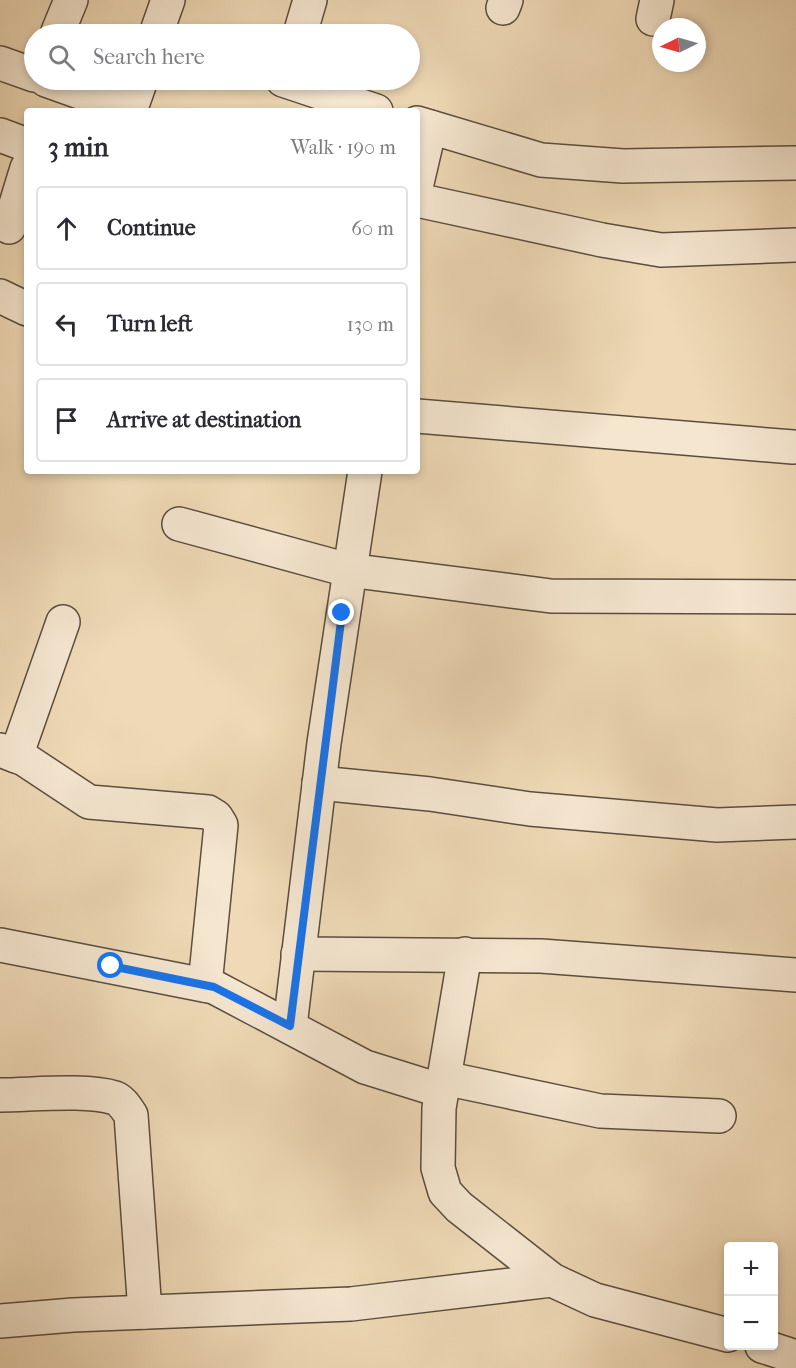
<!DOCTYPE html>
<meta charset="utf-8">
<style>
:root{--surface:#fff;--page:#f2f2f3;--text:#2b2b33;--muted:#7c7c81;--line:#e1e1e2}
body{margin:0;font-family:"IM FELL French Canon",serif;background:var(--page);color:var(--text)}
.controls{position:absolute;right:18px;bottom:18px;display:grid;overflow:hidden;border-radius:6px;box-shadow:0 3px 9px #0003}
.controls button{width:54px;height:54px;display:grid;place-items:center;padding:0;border:0;border-bottom:2px solid var(--line);background:var(--surface);color:var(--text);font:30px sans-serif}
.compass{position:absolute;left:652px;top:18px;width:54px;height:54px;border-radius:50%;background:var(--surface);box-shadow:0 3px 9px #0003;rotate:265deg}
.stop{position:absolute;width:18px;height:18px;margin:-14px;border:4px solid #1a73e8;border-radius:50%;background:#fff}
.stop.end{background:#1a73e8;border-color:#fff;box-shadow:0 2px 6px #0008}
.list{margin:0;padding:0;list-style:none}
h2{display:flex;justify-content:space-between;align-items:center;height:78px;margin:0;padding:0 24px;font-size:26px}
h2 small{font-size:20px;font-weight:400;color:var(--muted)}
.list li{display:grid;grid-template-columns:39px 1fr auto;gap:18px;align-items:center;box-sizing:border-box;height:84px;margin:0 12px 12px;padding:0 12px;border:2px solid var(--line);border-radius:6px}
.list b{display:block;font-size:22px;white-space:nowrap}
.list em{font-size:20px;font-style:normal;color:var(--muted)}
.icon{flex:none;width:33px;height:33px;fill:none;stroke:currentColor;stroke-width:2;stroke-linecap:round;stroke-linejoin:round}
.map{position:relative;flex:none;width:796px;height:1368px;overflow:hidden}
.search{position:absolute;background:var(--surface);box-shadow:0 3px 9px #0003;left:24px;top:24px;width:396px;height:66px;display:flex;align-items:center;gap:15px;box-sizing:border-box;padding:0 21px;border-radius:33px;color:var(--muted);font-size:22px}
.panel{position:absolute;background:var(--surface);box-shadow:0 3px 9px #0003;left:24px;top:108px;width:396px;height:366px;border-radius:6px}
.map>svg:first-child{display:block}
.lines{fill:none;stroke-linecap:round;stroke-linejoin:round}
.minor-casing{stroke:#5a4d3f;stroke-width:36}
.minor{stroke:#f5e6d0;stroke-width:33}
.route{stroke:#1a73e8;stroke-width:8}
</style>
<div class="map">
<svg width="796" height="1368" viewBox="0 0 796 1368">
<rect width="100%" height="100%" fill="#efd9b6"/>
<filter id="stains"><feTurbulence type="fractalNoise" baseFrequency=".00333" numOctaves="4"/><feColorMatrix values="0 0 0 0 .2 0 0 0 0 .09 0 0 0 0 .02 0 0 0 .5 -.17"/></filter>
<radialGradient id="worn" r=".72"><stop offset=".6" stop-color="#630" stop-opacity="0"/><stop offset="1" stop-color="#630" stop-opacity=".3"/></radialGradient>
<g class="lines">
<defs>
<g id="minor">
<polyline points="503,8 506,0"/>
<polyline points="653,19 657,0"/>
<polyline points="57,34 71,0"/>
<polyline points="156,34 168,0"/>
<polyline points="300,34 310,0"/>
<polyline points="0,63 34,75"/>
<polyline points="46,80 130,110"/>
<polyline points="283,80 376,111"/>
<polyline points="130,111 141,80"/>
<polyline points="417,123 541,160 623,166 796,163"/>
<polyline points="0,135 27,145"/>
<polyline points="417,183 430,127"/>
<polyline points="417,200 602,240 661,250 796,245"/>
<polyline points="9,227 27,168"/>
<polyline points="0,296 27,309"/>
<polyline points="417,416 793,447"/>
<polyline points="179,524 348,570 551,596 796,597"/>
<polyline points="0,750 24,759 89,802 208,812 216,817 221,825 205,985"/>
<polyline points="16,756 63,622"/>
<polyline points="319,783 430,794 530,809 717,825 796,822"/>
<polyline points="0,945 214,987 365,1067 442,1091"/>
<polyline points="298,954 541,956 796,975"/>
<polyline points="465,954 439,1108 438,1168 445,1192 459,1207 552,1280 595,1300 728,1335"/>
<polyline points="290,1026 324,743 365,471"/>
<polyline points="444,1078 600,1111 719,1116"/>
<path d="M0,1095c31,0 86,-6 115,3 7,3 11,10 16,17l14,197"/>
<polyline points="0,1321 73,1315 351,1304 552,1280"/>
<polyline points="762,1346 796,1357"/>
</g>
</defs>
<use href="#minor" class="minor-casing"/>
<use href="#minor" class="minor"/>
</g>
<g class="lines">
<polyline class="route" points="111,966 214,987 290,1026 342,613"/>
</g>
<rect width="100%" height="100%" filter="url(#stains)"/>
<rect width="100%" height="100%" fill="url(#worn)"/>
</svg>
<div class="controls">
<button>+</button>
<button>−</button>
</div>
<svg class="compass" viewBox="-18 -18 36 36"><path d="M0-13l5 13h-10z" fill="#e53935"/><path d="M0 13l5-13h-10z" fill="#7c7c81"/></svg>
<div class="stop" style="left:111px;top:966px"></div>
<div class="stop end" style="left:342px;top:613px"></div>
<div class="search"><svg class="icon" aria-label="search" viewBox="0 0 24 24"><circle cx="10" cy="10" r="6"/><path d="M15 15l6 6"/></svg>Search here</div>
<section class="panel">
<h2>3 min<small>Walk · 190 m</small></h2>
<ul class="list">
<li><svg class="icon" aria-label="ahead" viewBox="0 0 24 24"><path d="M12 20V5M6 11l6-6 6 6"/></svg><div><b>Continue</b></div><em>60 m</em></li>
<li><svg class="icon" aria-label="left" viewBox="0 0 24 24"><path d="M17 20v-9H6M10 6l-5 5 5 5"/></svg><div><b>Turn left</b></div><em>130 m</em></li>
<li><svg class="icon" aria-label="arrive" viewBox="0 0 24 24"><path d="M6 21V4h12l-3 4 3 4H6"/></svg><div><b>Arrive at destination</b></div></li>
</ul>
</section>
</div>
